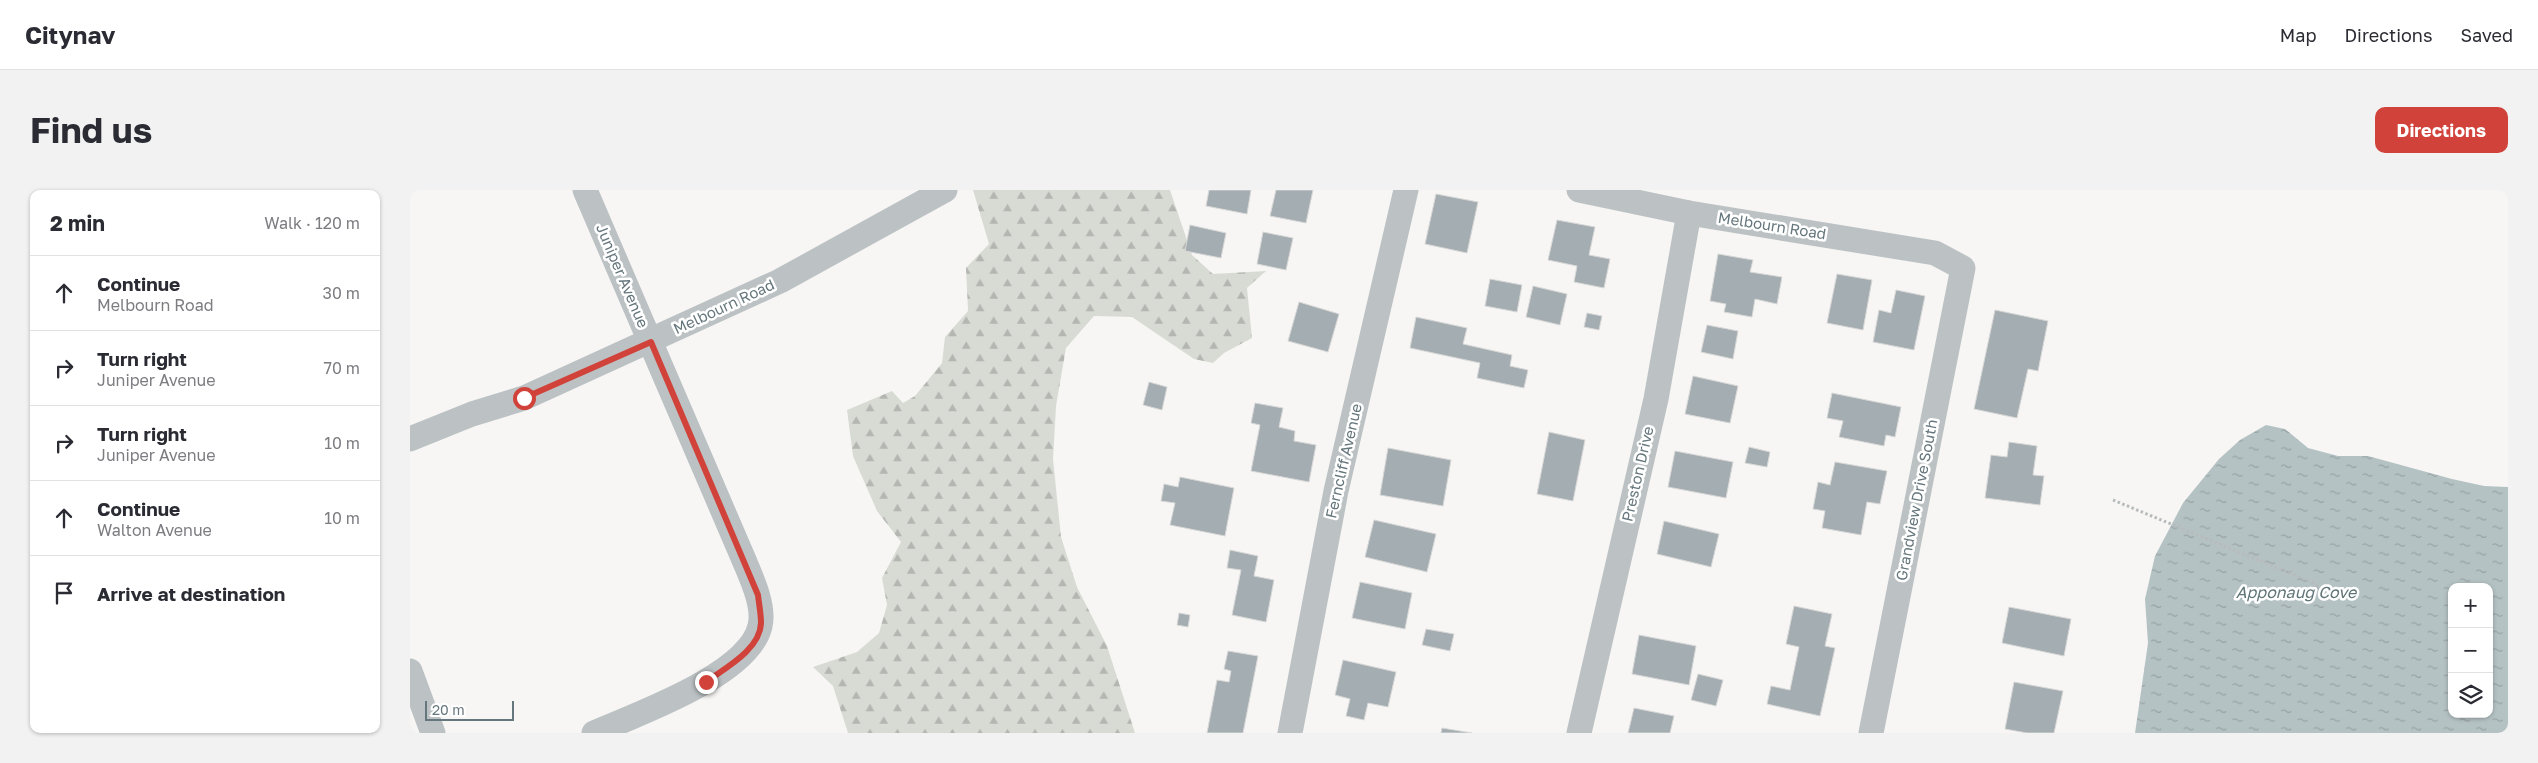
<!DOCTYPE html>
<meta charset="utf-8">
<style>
:root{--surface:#fff;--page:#f2f2f3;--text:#2b2b33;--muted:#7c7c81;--line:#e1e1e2;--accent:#d1423a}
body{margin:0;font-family:"Golos Text",sans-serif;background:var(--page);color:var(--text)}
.controls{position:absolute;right:15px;bottom:15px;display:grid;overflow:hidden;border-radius:10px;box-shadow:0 1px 4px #0004}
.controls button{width:45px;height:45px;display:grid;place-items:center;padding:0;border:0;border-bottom:1px solid var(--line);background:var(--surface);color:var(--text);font:25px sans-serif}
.scale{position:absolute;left:15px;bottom:12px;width:89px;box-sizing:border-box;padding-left:5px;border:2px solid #65767c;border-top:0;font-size:14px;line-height:18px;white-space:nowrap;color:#65767c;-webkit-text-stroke:4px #fff;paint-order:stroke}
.stop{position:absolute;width:15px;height:15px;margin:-11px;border:4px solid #d1423a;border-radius:50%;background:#fff}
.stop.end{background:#d1423a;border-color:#fff;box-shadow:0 1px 5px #0008}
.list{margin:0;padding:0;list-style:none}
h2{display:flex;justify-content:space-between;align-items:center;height:65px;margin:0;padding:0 20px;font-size:21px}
h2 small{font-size:16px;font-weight:400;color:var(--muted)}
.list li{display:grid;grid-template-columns:32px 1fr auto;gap:15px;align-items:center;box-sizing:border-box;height:75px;padding:0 20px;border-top:1px solid var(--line)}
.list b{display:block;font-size:19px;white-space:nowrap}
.list p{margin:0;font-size:16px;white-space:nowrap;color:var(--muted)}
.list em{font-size:16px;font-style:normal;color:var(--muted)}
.icon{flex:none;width:28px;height:28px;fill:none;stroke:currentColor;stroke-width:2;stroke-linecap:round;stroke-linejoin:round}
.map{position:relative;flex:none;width:2098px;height:543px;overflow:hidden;border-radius:10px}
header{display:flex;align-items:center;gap:30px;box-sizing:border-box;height:70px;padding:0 25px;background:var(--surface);border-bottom:1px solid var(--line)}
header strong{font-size:24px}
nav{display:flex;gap:28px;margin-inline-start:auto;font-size:18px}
.intro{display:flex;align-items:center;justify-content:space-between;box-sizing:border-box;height:120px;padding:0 30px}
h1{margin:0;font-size:35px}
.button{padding:12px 22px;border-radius:10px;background:var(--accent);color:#fff;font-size:18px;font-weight:700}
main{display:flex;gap:30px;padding:0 30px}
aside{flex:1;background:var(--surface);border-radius:10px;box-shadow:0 1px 4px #0004}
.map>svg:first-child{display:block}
.forest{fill:url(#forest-firs)}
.water{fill:url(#water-ripples);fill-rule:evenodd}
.building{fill:#a4adb1;stroke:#d8d8d7}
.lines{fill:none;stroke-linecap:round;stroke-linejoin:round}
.path{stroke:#b7bbbc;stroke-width:3;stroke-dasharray:2.5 2.5;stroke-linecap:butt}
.street{stroke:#bcc2c4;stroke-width:25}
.route{stroke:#d1423a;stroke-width:6}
.labels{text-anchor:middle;stroke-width:5;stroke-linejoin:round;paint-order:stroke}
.street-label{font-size:15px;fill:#65767c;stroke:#fff}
.water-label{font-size:16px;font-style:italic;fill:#607577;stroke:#fff}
</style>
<header>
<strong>Citynav</strong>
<nav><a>Map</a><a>Directions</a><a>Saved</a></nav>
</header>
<div class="intro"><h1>Find us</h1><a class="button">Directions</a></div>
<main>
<aside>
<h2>2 min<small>Walk · 120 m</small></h2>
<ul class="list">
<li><svg class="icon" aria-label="ahead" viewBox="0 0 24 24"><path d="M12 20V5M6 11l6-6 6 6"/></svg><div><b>Continue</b><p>Melbourn Road</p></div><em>30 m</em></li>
<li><svg class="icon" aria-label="right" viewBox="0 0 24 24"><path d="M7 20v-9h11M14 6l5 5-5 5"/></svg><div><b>Turn right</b><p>Juniper Avenue</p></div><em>70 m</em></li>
<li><svg class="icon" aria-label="right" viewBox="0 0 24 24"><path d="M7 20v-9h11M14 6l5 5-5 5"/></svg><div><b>Turn right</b><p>Juniper Avenue</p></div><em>10 m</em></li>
<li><svg class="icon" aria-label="ahead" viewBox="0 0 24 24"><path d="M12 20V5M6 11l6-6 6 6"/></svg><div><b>Continue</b><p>Walton Avenue</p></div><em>10 m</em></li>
<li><svg class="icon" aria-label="arrive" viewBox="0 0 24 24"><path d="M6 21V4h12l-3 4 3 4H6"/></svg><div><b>Arrive at destination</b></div></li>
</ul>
</aside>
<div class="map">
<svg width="2098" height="543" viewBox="0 0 2098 543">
<defs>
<pattern id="forest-firs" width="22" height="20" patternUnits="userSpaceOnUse" patternTransform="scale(1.25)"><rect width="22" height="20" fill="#d8dbd4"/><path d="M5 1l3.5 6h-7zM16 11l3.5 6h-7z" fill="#b3b6b1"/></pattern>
<pattern id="water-ripples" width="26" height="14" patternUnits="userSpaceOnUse" patternTransform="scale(1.25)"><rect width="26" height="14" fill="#b5c2c4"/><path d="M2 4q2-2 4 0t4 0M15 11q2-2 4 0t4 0" fill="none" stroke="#97a2a4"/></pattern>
</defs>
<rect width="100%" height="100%" fill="#f7f6f4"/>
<polygon class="forest" points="563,0 760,0 782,65 803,84 856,81 837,98 842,148 814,163 803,173 784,169 722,127 684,126 656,158 646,216 643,269 651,347 667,397 697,456 725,543 438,543 423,496 403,477 447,462 469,443 477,415 472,388 491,352 467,321 443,266 437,220 482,201 493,213 505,206 532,173 535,147 558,121 556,78 579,54"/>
<path class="water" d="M1856,235l19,4 23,19 30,8h30l84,23 32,7 24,1v246h-373l13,-90 -3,-44 10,-43 28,-53 36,-44 21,-19zM2042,397h37v127h-37z"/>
<g class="building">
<polygon points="799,0 841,0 837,24 796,16"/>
<polygon points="866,0 903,0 896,33 860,26"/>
<polygon points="1026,4 1068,12 1057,63 1015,54"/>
<polygon points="1147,30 1185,37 1179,65 1200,69 1194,98 1164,92 1167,76 1138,70"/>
<polygon points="780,35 816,43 811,68 775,61"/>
<polygon points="853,42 883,48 876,80 847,74"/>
<polygon points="1308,64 1343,70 1340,82 1372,87 1367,114 1345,109 1342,127 1314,122 1316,114 1300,111"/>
<polygon points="1427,84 1462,90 1453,140 1417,133"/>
<polygon points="1080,89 1112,95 1107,122 1075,116"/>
<polygon points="1123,96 1157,104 1150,135 1116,127"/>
<polygon points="1486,100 1515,106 1504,160 1463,152 1469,120 1481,123"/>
<polygon points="889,112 929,124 918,162 878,151"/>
<polygon points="1585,120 1638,131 1628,181 1618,179 1607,228 1564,219"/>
<polygon points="1177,123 1192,126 1189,140 1174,137"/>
<polygon points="1006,127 1057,138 1053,154 1102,165 1100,176 1118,180 1114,198 1067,188 1070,173 1000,158"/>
<polygon points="1297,135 1328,141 1323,169 1291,162"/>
<polygon points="1283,186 1328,196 1320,233 1275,224"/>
<polygon points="739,192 757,197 752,220 733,215"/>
<polygon points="1422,203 1491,217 1485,247 1476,245 1474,256 1429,247 1433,231 1417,228"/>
<polygon points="845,213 873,218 869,237 885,241 884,251 906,255 899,292 841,281 850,235 841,233"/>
<polygon points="1139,242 1175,250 1163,311 1127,304"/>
<polygon points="1599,252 1627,256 1623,285 1634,286 1630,315 1575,308 1581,265 1597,267"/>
<polygon points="1339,257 1360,262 1357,277 1335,273"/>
<polygon points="978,258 1041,270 1033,316 970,305"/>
<polygon points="1265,261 1323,272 1316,308 1258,297"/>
<polygon points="1425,272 1477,281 1470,314 1457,312 1451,345 1412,338 1415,321 1403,319 1408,292 1420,295"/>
<polygon points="770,287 824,298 815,346 760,335 765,313 751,311 754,294 768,297"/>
<polygon points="964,330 1026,344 1017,382 955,367"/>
<polygon points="1254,331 1309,344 1301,377 1247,364"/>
<polygon points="820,360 848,366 844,386 864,390 856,432 822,425 831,380 817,378"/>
<polygon points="950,392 1002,403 995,439 942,428"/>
<polygon points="1384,416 1422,424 1415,456 1425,458 1410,526 1357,514 1361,496 1380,500 1389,457 1376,454"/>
<polygon points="1599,417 1661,429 1654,466 1592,453"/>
<polygon points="769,423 780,425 778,437 767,435"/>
<polygon points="1016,439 1044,444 1040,461 1012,455"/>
<polygon points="1229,445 1286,456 1279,495 1222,484"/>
<polygon points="818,461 848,466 833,543 797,543 807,490 819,492 821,481 814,479"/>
<polygon points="933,470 986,482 978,517 958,513 954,530 936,526 940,509 925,505"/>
<polygon points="1288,484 1313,490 1306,516 1281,510"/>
<polygon points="1604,492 1653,501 1644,543 1617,543 1595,539"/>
<polygon points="1224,518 1264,526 1260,543 1218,543"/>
<polygon points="1032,538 1062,543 1031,543"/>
</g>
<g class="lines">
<polyline class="path" points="1703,310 1923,401"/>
<g class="street">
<path d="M175,0l159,370c7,17 21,46 16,66 -11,49 -123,88 -166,107"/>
<polyline points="1169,0 1279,23 1525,63 1553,78 1461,543"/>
<polyline points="0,249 62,224 114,208 370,91 535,0"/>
<polyline points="0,481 23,543"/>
<polyline points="880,543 926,301 996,0"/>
<polyline points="1169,543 1246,209 1279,23"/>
</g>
</g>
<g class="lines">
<path class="route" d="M114,208l127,-56 107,253c1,9 3,19 3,28 -1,27 -36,45 -55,59"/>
</g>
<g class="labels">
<g class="street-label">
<text transform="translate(1362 36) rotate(9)" y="5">Melbourn Road</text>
<text transform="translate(212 86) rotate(67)" y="5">Juniper Avenue</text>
<text transform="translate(314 117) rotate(-25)" y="5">Melbourn Road</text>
<text transform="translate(934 271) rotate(-77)" y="5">Ferncliff Avenue</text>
<text transform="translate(1228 284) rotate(-77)" y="5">Preston Drive</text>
<text transform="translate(1507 310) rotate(-79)" y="5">Grandview Drive South</text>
</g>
<g class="water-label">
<text x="1886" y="408">Apponaug Cove</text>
</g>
</g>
</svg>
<div class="controls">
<button>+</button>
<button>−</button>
<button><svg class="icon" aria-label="layers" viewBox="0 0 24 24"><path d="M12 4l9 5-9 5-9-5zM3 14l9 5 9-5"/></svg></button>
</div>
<div class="scale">20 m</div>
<div class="stop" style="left:114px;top:208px"></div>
<div class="stop end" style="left:296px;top:492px"></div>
</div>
</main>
